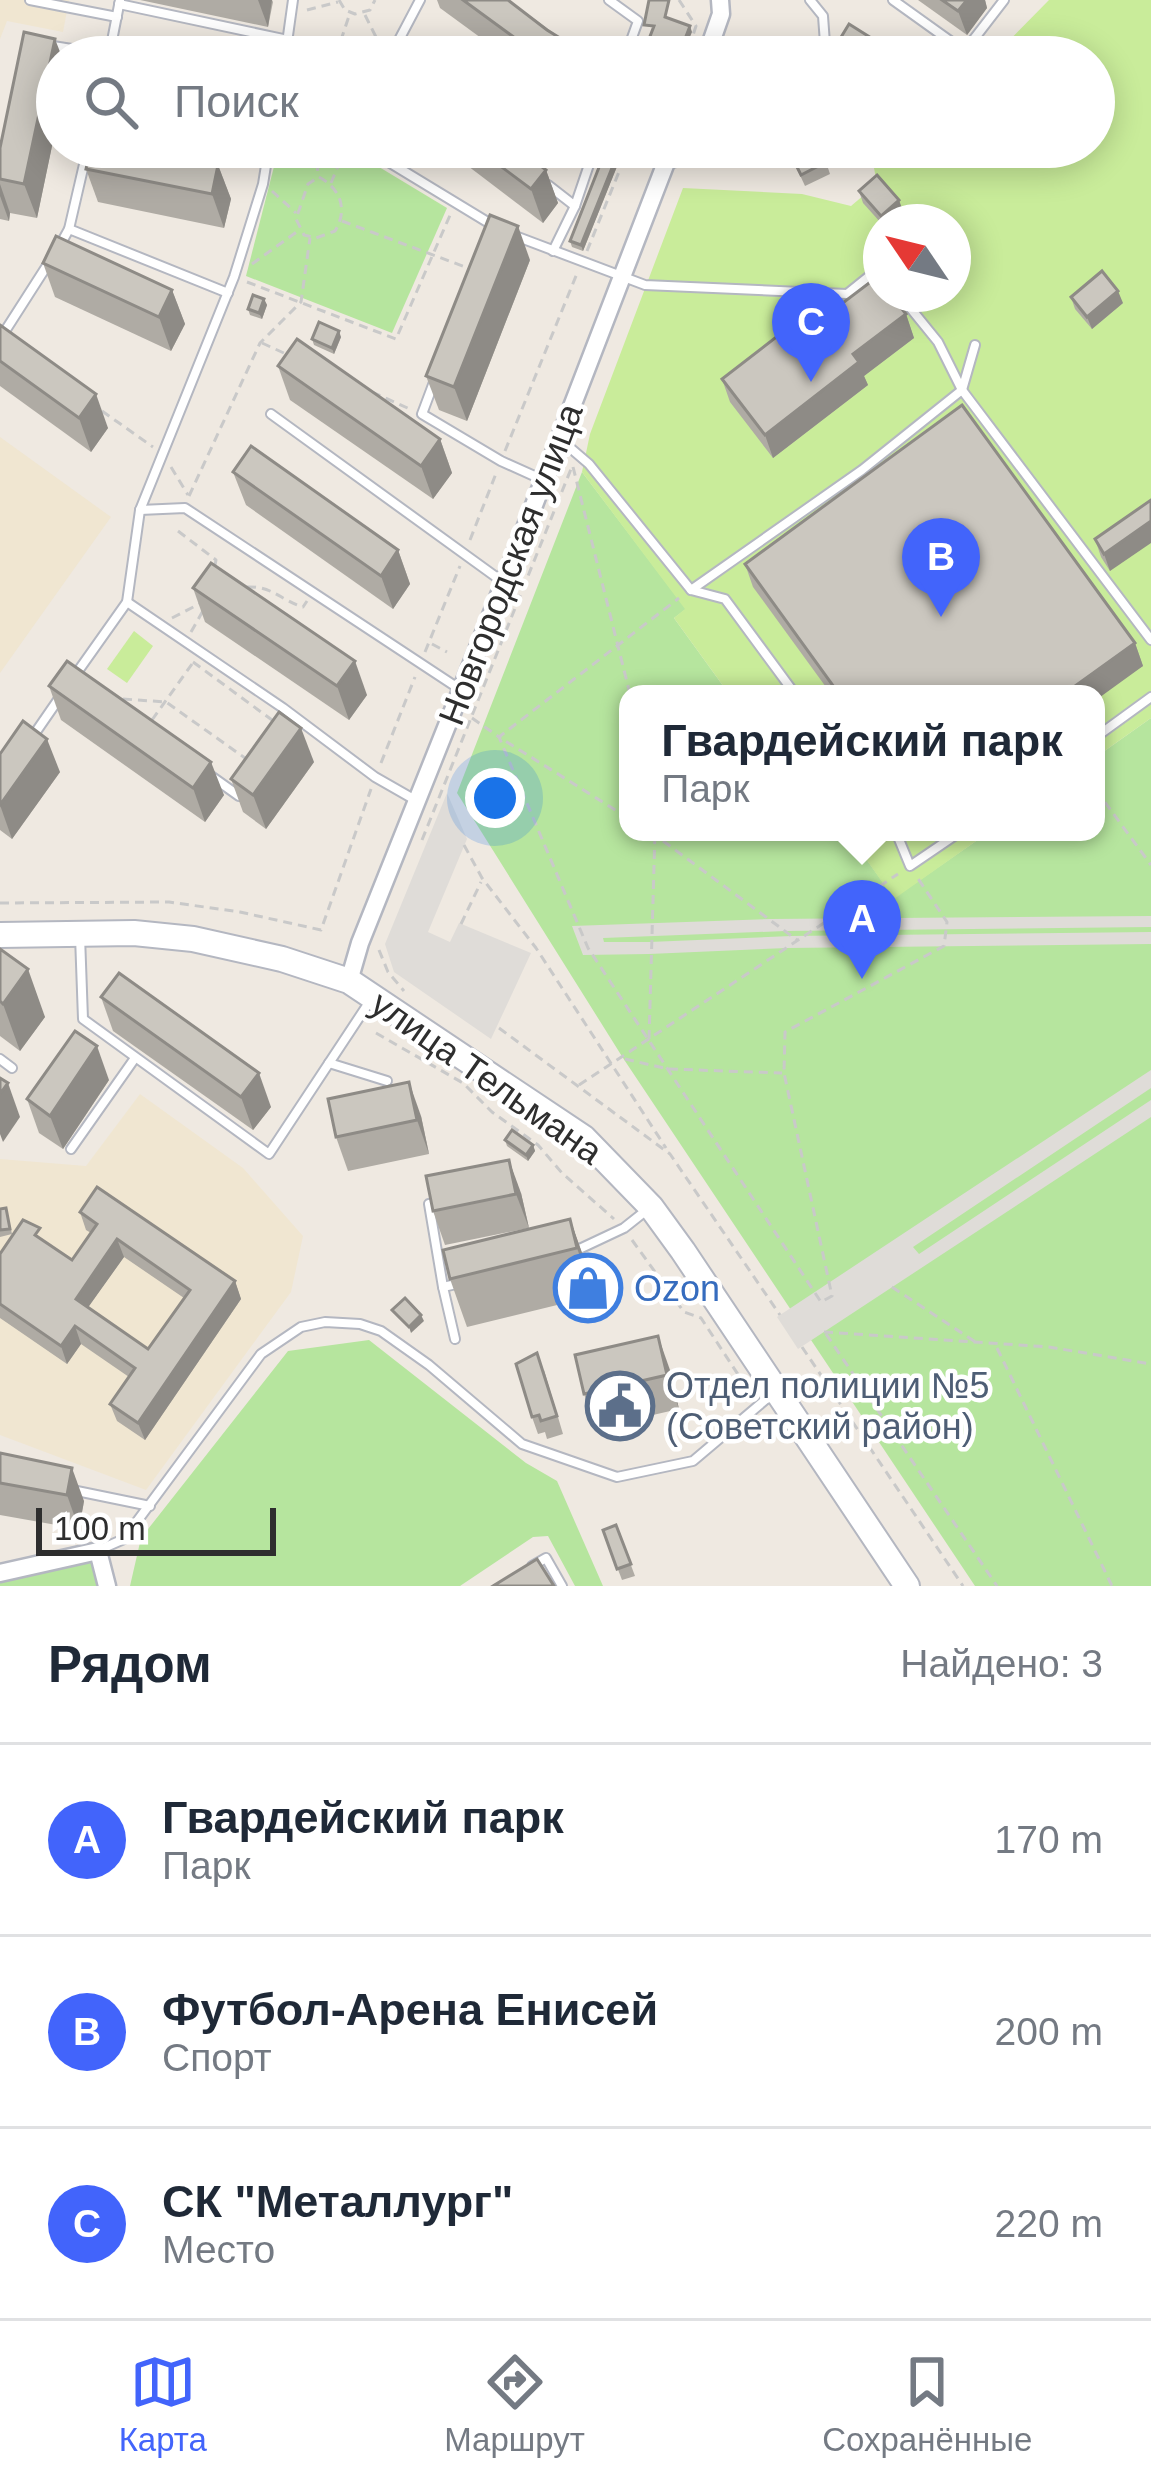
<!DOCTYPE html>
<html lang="ru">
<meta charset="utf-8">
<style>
:root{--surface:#fff;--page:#f6f6f7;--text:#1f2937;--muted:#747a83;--line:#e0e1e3;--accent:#4264fb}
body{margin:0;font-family:Arial,sans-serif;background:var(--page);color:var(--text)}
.compass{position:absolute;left:863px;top:204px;width:108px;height:108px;border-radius:50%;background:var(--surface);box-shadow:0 6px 30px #0003;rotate:305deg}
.scale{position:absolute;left:36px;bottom:30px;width:240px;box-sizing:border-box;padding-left:12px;border:6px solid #2e2e2e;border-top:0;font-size:33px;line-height:42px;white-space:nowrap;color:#2e2e2e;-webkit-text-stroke:9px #fff;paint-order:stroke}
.you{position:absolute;left:495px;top:798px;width:42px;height:42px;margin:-30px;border:9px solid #fff;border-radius:50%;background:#1a73e8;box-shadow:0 0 0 18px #1a73e833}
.badge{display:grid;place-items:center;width:78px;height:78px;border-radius:50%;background:var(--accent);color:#fff;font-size:39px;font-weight:700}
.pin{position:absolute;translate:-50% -99px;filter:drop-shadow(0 3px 6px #0008)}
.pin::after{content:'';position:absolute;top:63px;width:42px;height:36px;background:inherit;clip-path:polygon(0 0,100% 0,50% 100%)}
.popup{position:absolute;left:619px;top:685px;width:486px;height:156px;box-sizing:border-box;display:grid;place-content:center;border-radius:24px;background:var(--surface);filter:drop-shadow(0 3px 9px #0005);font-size:39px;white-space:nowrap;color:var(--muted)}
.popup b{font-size:45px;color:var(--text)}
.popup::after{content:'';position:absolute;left:50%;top:100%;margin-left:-24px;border:24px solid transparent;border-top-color:var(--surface)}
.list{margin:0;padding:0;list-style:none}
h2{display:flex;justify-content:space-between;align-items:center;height:156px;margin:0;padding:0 48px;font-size:51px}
h2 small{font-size:39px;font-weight:400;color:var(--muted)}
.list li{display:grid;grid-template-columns:78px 1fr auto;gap:36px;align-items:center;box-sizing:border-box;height:192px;padding:0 48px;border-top:3px solid var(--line)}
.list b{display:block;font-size:45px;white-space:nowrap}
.list p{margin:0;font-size:39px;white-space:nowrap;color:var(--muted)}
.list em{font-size:39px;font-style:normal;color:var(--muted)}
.icon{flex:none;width:66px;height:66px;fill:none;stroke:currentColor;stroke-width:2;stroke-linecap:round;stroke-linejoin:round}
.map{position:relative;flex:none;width:1151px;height:1586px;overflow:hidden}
.search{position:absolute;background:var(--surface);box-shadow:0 6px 30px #0003;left:36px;right:36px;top:36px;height:132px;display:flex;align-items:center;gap:30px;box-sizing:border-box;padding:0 42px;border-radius:66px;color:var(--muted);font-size:45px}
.sheet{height:732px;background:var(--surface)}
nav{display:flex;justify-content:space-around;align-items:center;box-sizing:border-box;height:168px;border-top:3px solid var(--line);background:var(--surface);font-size:33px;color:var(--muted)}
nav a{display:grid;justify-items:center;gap:6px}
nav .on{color:var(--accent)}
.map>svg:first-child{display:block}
.education{fill:#f0e6d1}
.green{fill:#b6e59e}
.pitch{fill:#c9ec9a;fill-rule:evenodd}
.plaza{fill:#dfdcd8}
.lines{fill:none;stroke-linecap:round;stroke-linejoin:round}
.service-casing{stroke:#b4b7c1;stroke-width:12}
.minor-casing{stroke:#b4b7c1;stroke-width:21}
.secondary-casing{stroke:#b4b7c1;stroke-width:28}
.path{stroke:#c9c9c9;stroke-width:3;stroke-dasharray:9 6;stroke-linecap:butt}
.service{stroke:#fff;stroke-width:8}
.minor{stroke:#fff;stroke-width:16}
.secondary{stroke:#fff;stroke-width:24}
.wall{fill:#afaba4;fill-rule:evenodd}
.shaded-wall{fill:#8e8b86}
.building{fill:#cbc7bf;stroke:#8e8b86;stroke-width:3;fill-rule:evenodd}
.labels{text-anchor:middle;stroke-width:9;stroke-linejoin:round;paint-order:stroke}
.street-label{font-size:36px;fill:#2e2e2e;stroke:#fff}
.shop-label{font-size:36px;fill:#366cbe;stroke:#fff;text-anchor:start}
.service-label{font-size:36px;fill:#4e5e75;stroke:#fff;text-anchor:start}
</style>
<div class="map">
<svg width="1151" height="1586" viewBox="0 0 1151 1586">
<rect width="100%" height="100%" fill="#efe9e1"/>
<g class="education">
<polygon points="0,0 69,0 63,32 7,21 0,39"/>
<polygon points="0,437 111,517 0,673"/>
<polygon points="140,1094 243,1168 303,1236 291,1292 146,1490 0,1435 0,1159 86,1166"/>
</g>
<g class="green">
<polygon points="279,147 346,147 447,208 392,333 246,276"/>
<polygon points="582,472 686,609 674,618 729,694 628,694 628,832 847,832 894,898 989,832 1096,832 1096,757 1151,718 1151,1586 975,1586 623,1058 457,793"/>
<polygon points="369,1340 526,1463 557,1481 603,1586 575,1586 548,1536 533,1537 460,1586 130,1586 141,1538 288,1351"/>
<polygon points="98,1551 107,1586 0,1586 0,1573"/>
</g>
<g class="pitch">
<path d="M1049,0h102v718l-55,39v-63h-348l-3,-4 -16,4 -55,-76 11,-9 -103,-137 8,-38 93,-246 119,6 49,12 26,-22 -3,-16 21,-21h199v-90h-101zM881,222h72v72h-72z"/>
<polygon points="134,631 153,646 127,683 107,669"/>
<polygon points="847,832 989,832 894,899"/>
</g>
<g class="plaza">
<polygon points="447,793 467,839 428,932 450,942 459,923 531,953 491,1039 394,972 385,944"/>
<polygon points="1151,916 1151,927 785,931 603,938 604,942 649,942 791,936 1151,932 1151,944 787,948 649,954 583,955 572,926 770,919"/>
<polygon points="1151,1070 1151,1088 913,1247 919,1254 1151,1100 1151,1117 798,1349 777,1317"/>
</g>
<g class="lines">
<defs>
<g id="service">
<polyline points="30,0 117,17"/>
<polyline points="609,0 638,21 625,57"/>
<polyline points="810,0 823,16 826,57"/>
<polyline points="893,0 960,48 967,48 1004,0"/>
<polyline points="119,4 288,40"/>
<polyline points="53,46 109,55"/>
<polyline points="109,56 120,0"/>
<polyline points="285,57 293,0"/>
<polyline points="390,57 420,0"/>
<polyline points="364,147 494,226"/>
<polyline points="666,165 728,147"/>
<polyline points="548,185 575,206"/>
<polyline points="69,229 228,293"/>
<polyline points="518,237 645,285 847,294 878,269 881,272"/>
<polyline points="59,247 69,229 88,147"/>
<polyline points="553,251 575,206 595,147"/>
<polyline points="899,294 938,342 962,390 1151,640"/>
<polyline points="0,339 48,264"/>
<polyline points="434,382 422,414 501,461 541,479"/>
<polyline points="271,414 503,582"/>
<polyline points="561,440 589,464 691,590 725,599 795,694"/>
<polyline points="140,510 185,508 461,690"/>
<polyline points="691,590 862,470 962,390 975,345"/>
<polyline points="127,602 283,708 375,777 417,801"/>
<polyline points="76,674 127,602 140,510 234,277 263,184 269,147"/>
<polyline points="1096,737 1151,697"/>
<polyline points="31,739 60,697"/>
<polyline points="211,776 239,796 242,791"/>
<polyline points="896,832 910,866 960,832"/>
<polyline points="80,936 83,1019 269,1154 370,1001"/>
<polyline points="0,1059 12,1068"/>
<polyline points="329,1063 387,1081"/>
<polyline points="71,1149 135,1058"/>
<polyline points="439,1202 429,1204 443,1287"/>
<polyline points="573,1252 624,1228 648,1209"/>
<polyline points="455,1339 443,1287 461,1283"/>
<polyline points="72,1490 150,1506"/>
<polyline points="99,1550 124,1539 261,1354 301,1327 325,1322 360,1324 381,1331 429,1365 522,1444 617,1477 693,1461 771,1395"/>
<polyline points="532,1566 546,1558 562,1586"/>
</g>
<g id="minor">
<polyline points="706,57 721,14 720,0"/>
<polyline points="349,981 360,943 504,583 672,147"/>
<polyline points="0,1573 98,1551 107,1586"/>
</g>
<polyline id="secondary" points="0,935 134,933 193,939 282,959 349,981 584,1138 651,1207 683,1251 907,1586"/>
</defs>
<use href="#service" class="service-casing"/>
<use href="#minor" class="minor-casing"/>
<use href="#secondary" class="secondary-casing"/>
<g class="path">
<polyline points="339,0 345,10 355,14 370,10 375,0"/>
<polyline points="679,0 696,26 686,57"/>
<polyline points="307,10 338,2"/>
<polyline points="365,15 382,49"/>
<polyline points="301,44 339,57"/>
<polyline points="336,55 350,13"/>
<polyline points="316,147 318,175"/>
<path d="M319,177c22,12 29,33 16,54l-19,7 -12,-3 -8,-16 12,-35z"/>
<polyline points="331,183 346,147"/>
<polyline points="272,191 296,213"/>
<polyline points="342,221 468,268"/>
<polyline points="587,251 629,147"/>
<polyline points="252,264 298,231"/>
<polyline points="247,282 396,339 451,213"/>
<polyline points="262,343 286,354"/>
<polyline points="372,392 412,410"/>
<polyline points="102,411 153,447"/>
<polyline points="505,451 578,271"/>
<polyline points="171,467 188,495"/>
<polyline points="573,467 630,694"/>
<polyline points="189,496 260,343 301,302 310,238"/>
<polyline points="178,531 216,560 215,565"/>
<polyline points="470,540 497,471"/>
<path d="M247,587c26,-1 33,13 56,20l4,-6"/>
<polyline points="172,618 201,603"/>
<polyline points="191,632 204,609"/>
<polyline points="432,644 447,652"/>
<polyline points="425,652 460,566"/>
<polyline points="193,662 272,720"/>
<polyline points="123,699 166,702 245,758"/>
<polyline points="472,718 499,737 588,948 821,1302 832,1296 784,1073 785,1032 944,946 947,922 917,877"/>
<polyline points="152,720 192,664"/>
<polyline points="381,763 415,677"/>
<polyline points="1096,790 1151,865"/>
<polyline points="628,818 499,737 679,598"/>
<polyline points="651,832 797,940"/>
<polyline points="422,840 571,469"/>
<polyline points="464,845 482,878 536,948 666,1148"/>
<polyline points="0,903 169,902 240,912 321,930 371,789"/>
<polyline points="461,924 481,882"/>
<polyline points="379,950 388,972 404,991"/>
<polyline points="499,1028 670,1154 780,1315"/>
<polyline points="376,1033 463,1083 492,1112 538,1145 562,1173 614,1219"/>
<polyline points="649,1039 655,832"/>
<polyline points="625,1059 668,1069 782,1073"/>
<polyline points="579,1085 898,874"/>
<polyline points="632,1240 684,1312 701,1318 743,1382"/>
<polyline points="892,1287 977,1343"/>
<polyline points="824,1332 1049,1347 1151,1364"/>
<polyline points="826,1334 997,1586"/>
<polyline points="802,1347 963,1586"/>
<polyline points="997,1348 1112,1586"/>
</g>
<use href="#service" class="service"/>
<use href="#minor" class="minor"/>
<use href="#secondary" class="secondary"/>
</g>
<g class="wall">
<polygon points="140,0 272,0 273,2 268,27"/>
<polygon points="437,0 508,0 587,57 507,57 440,8"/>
<polygon points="918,0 985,0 987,8 967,35"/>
<polygon points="57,57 57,122 37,218 10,213 9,221 0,219 0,148"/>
<polygon points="443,147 517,147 546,170 558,203 543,223"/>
<polygon points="789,151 826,162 830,174 805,186"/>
<polygon points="622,154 583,251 572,247 570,241"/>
<polygon points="218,165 231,199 224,228 98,202 86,169"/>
<polygon points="859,191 903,211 892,222 881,223 863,203"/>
<polygon points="530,260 467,421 439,410 426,376"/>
<polygon points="43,263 172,290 185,324 171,351 55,297"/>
<polygon points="1071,297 1123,303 1092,329 1075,309"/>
<polygon points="264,299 267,305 262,319 250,315 248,309"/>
<polygon points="906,314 914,338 864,376 868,385 773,458 730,402 722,379 827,315"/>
<polygon points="0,325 108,428 91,452 0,386"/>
<polygon points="341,337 334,354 314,345 312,339"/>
<polygon points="278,366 440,439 452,473 433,499 290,400"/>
<polygon points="233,472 398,550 410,584 393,609 246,505"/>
<polygon points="1151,500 1110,571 1101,557 1095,539"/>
<polygon points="745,564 1135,643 1143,666 1096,694 831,694 753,587"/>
<polygon points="193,588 367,695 349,720 205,622"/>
<polygon points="49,686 224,795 205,822 61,720"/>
<polygon points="0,754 60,772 12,839 0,830"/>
<polygon points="314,762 266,829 243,812 231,779"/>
<polygon points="0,949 45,1017 20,1051 0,1036"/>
<polygon points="101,997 271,1107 253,1130 113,1031"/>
<polygon points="109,1080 63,1149 39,1133 27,1099"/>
<polygon points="421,1116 429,1154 348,1171 336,1137"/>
<polygon points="505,1140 533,1145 535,1151 528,1161 507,1146"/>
<polygon points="521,1193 529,1228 445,1245 433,1211"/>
<polygon points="6,1208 12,1234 0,1237 0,1209"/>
<path d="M80,1212l155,69 6,18 -96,141 -28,-19 -7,-17 19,-27 -48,-33 -14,20 -67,-46v-64l45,-12 27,18 19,-27 -5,-3zM124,1257l60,41 -36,51 -60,-42z"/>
<polygon points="570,1219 587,1267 594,1296 467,1327 450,1279"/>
<polygon points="544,1370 563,1434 547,1439 545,1432 538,1434 532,1417"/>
<polygon points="670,1370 679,1409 596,1428 584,1394"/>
<polygon points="0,1453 84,1501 79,1529 0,1515"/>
<polygon points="616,1525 635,1576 622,1580 603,1530"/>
</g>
<g class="shaded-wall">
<polygon points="258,0 272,0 268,27"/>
<polygon points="967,0 985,0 987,8 967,35 958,11"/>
<polygon points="690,26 692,32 682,57 678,57"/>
<polygon points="55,39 62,57 57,57 57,122 37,218 24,184"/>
<polygon points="876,41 878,47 872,57 866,57"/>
<polygon points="620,148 622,154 583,251 581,245"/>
<polygon points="218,165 231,199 224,228 212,194"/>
<polygon points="546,170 558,203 543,223 531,189"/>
<polygon points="0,184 10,213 9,221 0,196"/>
<polygon points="899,200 903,211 892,222 883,222 881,216"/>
<polygon points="518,226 530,260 467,421 454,387"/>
<polygon points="172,290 185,324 171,351 159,317"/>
<polygon points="1118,291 1123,303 1092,329 1087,317"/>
<polygon points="264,299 267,305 262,319 259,313"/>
<polygon points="906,314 914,338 864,376 868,385 773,458 765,435 853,354"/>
<polygon points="339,331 341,337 334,354 332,348"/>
<polygon points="96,394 108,428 91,452 79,418"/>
<polygon points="440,439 452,473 433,499 421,466"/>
<polygon points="1151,521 1151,543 1110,571 1104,554"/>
<polygon points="398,550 410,584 393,609 381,576"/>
<polygon points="1135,643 1143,666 1096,700 1096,694 1064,694"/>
<polygon points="355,661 367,695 349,720 337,686"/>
<polygon points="301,728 314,762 266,829 253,795"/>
<polygon points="47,739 60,772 12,839 0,805"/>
<polygon points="211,762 224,795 205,822 193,788"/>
<polygon points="28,969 45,1017 20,1051 3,1004"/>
<polygon points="97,1046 109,1080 63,1149 50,1116"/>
<polygon points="259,1073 271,1107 253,1130 241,1097"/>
<polygon points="409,1082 421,1116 429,1154 417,1120"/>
<polygon points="8,1083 20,1117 3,1142 0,1134 0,1094"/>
<polygon points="533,1145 535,1151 528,1161 526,1155"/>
<polygon points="509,1160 521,1193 529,1228 516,1194"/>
<polygon points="570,1219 587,1267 594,1296 577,1248"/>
<polygon points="117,1239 124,1257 82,1316 76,1299"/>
<polygon points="235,1281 241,1299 145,1440 138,1423"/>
<polygon points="421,1315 424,1321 411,1333 409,1327"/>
<polygon points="75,1326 81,1344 67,1364 61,1346"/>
<polygon points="658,1336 670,1370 679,1409 667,1375"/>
<polygon points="72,1468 84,1501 79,1529 67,1495"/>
</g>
<g class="building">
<polygon points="463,0 508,0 547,30 586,54 583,57 541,57"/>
<polygon points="649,0 669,0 665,17 690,26 678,57 642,57 654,26 644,25"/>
<polygon points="942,0 967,0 958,11"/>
<polygon points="849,24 876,41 866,57 840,57 832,52"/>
<polygon points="24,32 55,39 24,184 0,179 0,148"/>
<polygon points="113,41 192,57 109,57"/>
<polygon points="297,53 315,55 315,57 297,57"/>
<polygon points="91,147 128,147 218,165 212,194 86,169"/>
<polygon points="475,147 517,147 546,170 531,189"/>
<polygon points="607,147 620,148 581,245 570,241"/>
<polygon points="798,147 818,147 826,162 801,175 789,151"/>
<polygon points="877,175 899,200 881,216 859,191"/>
<polygon points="490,215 518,226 454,387 426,376"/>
<polygon points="56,236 172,290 159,317 43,263"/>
<polygon points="1102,271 1118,291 1087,317 1071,297"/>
<polygon points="877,277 881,282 881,294 890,294 906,314 853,354 859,362 765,435 722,379 819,304 827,315"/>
<polygon points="253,295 264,299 259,313 248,309"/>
<polygon points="319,322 339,331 332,348 312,339"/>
<polygon points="0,325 96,394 79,418 0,361"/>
<polygon points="297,339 440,439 421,466 278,366"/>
<polygon points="962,405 1135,643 1064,694 839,694 745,564"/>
<polygon points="251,446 398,550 381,576 233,472"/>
<polygon points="1151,500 1151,521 1104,554 1095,539"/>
<polygon points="211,563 355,661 337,686 193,588"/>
<polygon points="67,661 211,762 193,788 49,686"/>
<polygon points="279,712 301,728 253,795 231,779"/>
<polygon points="23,721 47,739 0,805 0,754"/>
<polygon points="0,949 28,969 3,1004 0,1001"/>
<polygon points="119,973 259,1073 241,1097 101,997"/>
<polygon points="75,1031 97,1046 50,1116 27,1099"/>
<polygon points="0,1078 8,1083 0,1094"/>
<polygon points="409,1082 417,1120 336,1137 328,1099"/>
<polygon points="512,1130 533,1145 526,1155 505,1140"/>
<polygon points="509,1160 516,1194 433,1211 426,1176"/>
<path d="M97,1187l138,94 -97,142 -28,-19 25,-36 -60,-42 -14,20 -61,-42v-50l23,-34 17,8 -5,7 37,25 25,-36 -17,-12zM117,1239l73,51 -42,59 -72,-50z"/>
<polygon points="6,1208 10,1229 0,1230 0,1209"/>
<polygon points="570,1219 577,1248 450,1279 443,1250"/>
<polygon points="405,1298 421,1315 409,1327 392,1310"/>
<polygon points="658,1336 667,1375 584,1394 575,1355"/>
<polygon points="537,1353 557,1416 541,1421 539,1415 532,1417 516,1364"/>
<polygon points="0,1453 72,1468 67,1495 0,1483"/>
<polygon points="616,1525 631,1564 617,1569 603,1530"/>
<polygon points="537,1559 554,1586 493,1586"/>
</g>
<defs>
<symbol id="shop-ring" viewBox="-11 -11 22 22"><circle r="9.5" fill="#fff" stroke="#3f7fe0" stroke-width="1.5"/><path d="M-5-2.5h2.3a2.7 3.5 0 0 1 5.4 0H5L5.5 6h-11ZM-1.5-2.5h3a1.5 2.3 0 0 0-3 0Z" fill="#3f7fe0"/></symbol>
<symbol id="civic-ring" viewBox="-11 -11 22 22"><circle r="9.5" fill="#fff" stroke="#5c6f8a" stroke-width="1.5"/><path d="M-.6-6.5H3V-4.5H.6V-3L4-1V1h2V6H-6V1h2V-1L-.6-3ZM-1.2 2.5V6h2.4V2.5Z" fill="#5c6f8a"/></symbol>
</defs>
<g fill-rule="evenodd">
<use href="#shop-ring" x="550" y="1250" width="76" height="76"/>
<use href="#civic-ring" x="582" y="1368" width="76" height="76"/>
</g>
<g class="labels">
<g class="street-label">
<text transform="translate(510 564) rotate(-69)" y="13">Новгородская улица</text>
<text transform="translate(487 1077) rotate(35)" y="13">улица Тельмана</text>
</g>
<g class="shop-label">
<text x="634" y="1301">Ozon</text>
</g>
<g class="service-label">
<text x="666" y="1398">Отдел полиции №5<tspan x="666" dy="41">(Советский район)</tspan></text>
</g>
</g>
</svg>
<svg class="compass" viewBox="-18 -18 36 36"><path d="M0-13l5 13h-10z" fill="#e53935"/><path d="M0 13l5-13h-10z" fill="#747a83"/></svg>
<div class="scale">100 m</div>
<div class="you"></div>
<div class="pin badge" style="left:862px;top:979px">A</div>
<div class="popup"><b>Гвардейский парк</b>Парк</div>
<div class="pin badge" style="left:941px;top:617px">B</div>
<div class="pin badge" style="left:811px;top:382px">C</div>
<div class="search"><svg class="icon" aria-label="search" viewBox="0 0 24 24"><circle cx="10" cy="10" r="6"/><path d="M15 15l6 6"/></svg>Поиск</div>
</div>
<section class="sheet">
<h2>Рядом<small>Найдено: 3</small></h2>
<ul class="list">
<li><span class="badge">A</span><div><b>Гвардейский парк</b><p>Парк</p></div><em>170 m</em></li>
<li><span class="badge">B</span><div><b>Футбол-Арена Енисей</b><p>Спорт</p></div><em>200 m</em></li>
<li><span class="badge">C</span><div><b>СК &quot;Металлург&quot;</b><p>Место</p></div><em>220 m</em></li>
</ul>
</section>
<nav>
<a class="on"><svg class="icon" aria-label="map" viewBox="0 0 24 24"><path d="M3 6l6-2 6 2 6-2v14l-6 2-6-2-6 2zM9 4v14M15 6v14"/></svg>Карта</a>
<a><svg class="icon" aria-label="directions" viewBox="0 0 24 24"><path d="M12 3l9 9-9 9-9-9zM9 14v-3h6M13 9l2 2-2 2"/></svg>Маршрут</a>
<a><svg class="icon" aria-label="saved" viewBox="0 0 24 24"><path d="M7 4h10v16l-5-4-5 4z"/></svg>Сохранённые</a>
</nav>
